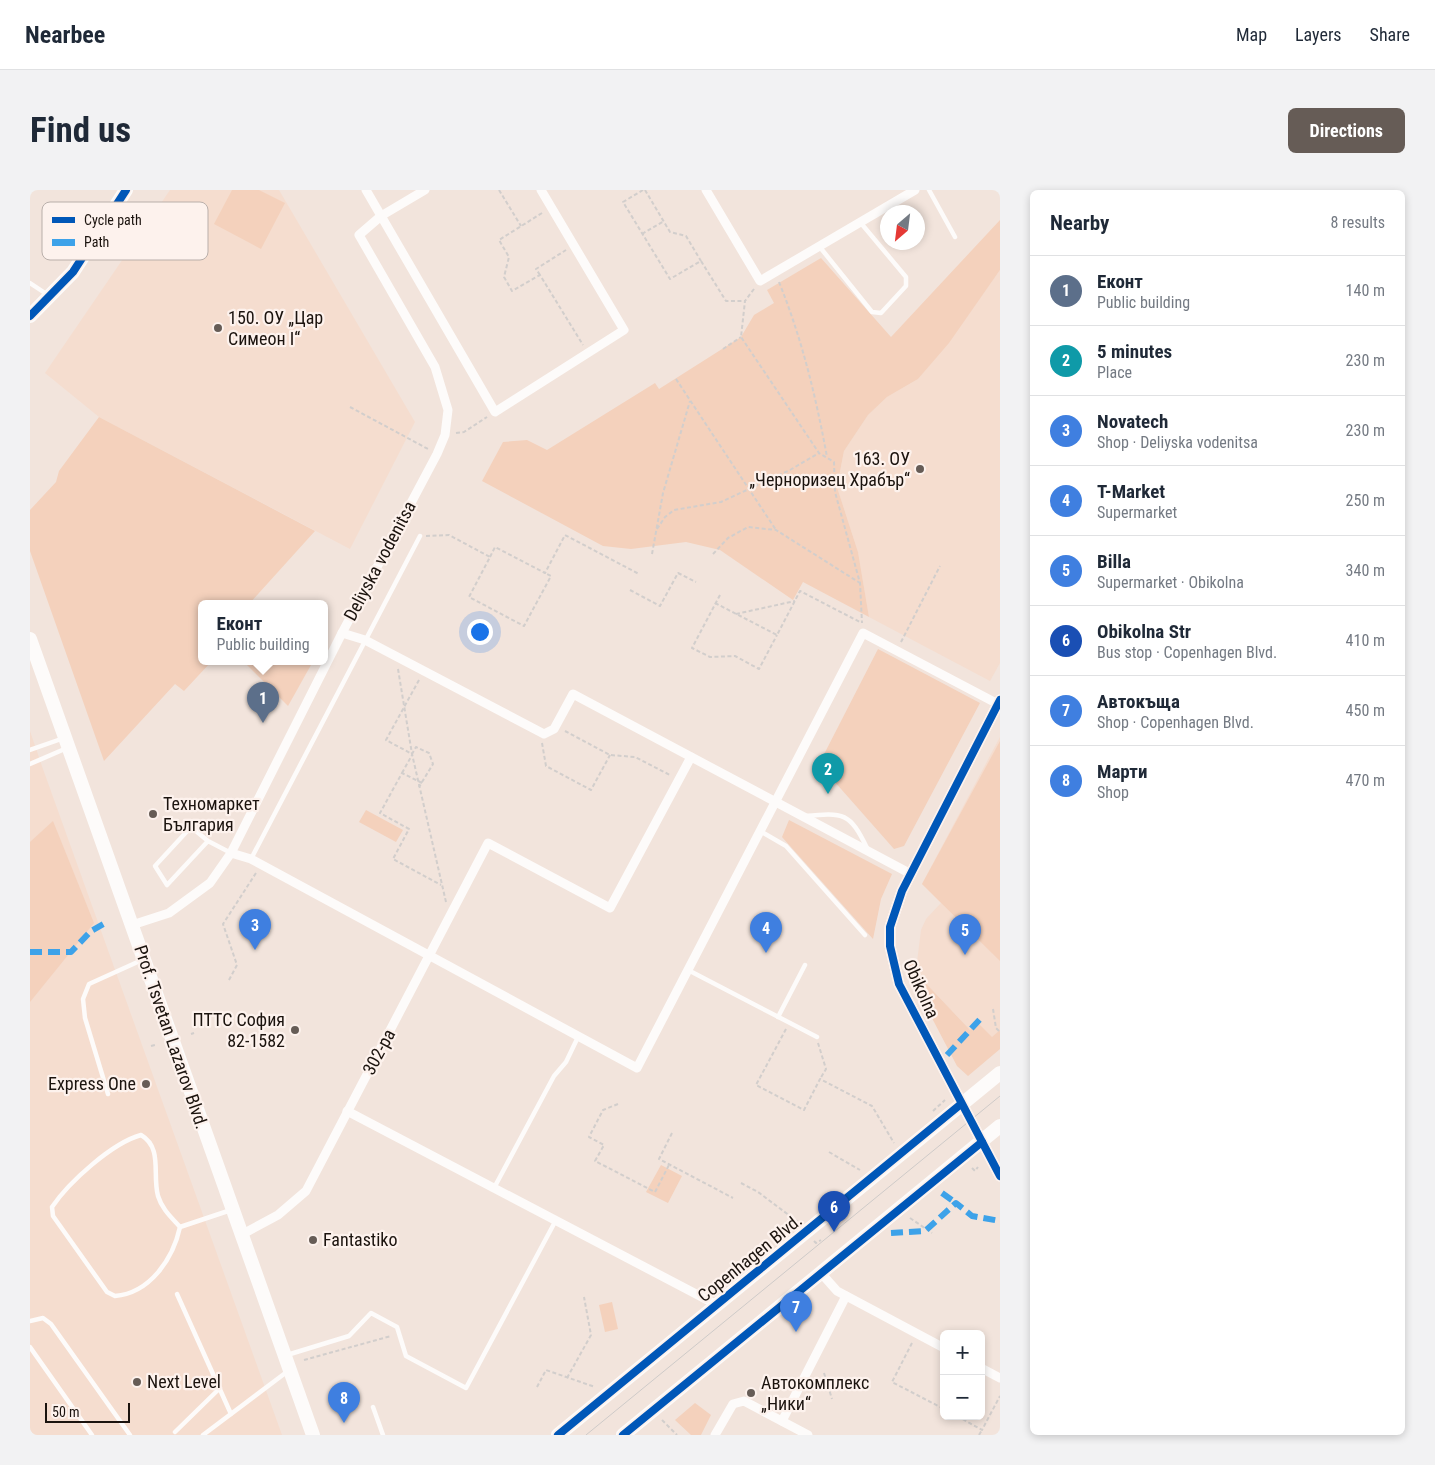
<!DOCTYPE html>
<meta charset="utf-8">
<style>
:root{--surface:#fff;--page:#f2f2f3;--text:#1f2937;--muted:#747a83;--line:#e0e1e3;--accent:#665c56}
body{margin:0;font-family:"Roboto Condensed",sans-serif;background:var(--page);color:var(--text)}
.controls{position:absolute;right:15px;bottom:15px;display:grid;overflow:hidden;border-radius:8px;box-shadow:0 2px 8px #0003}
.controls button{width:45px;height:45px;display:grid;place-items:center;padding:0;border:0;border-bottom:1px solid var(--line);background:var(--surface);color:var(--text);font:25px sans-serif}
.compass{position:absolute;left:850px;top:15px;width:45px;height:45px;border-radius:50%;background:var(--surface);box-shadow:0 2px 8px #0003;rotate:208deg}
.scale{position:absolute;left:15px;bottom:12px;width:85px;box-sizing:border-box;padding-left:5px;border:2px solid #1b130e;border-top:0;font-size:14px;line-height:18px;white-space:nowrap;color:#1b130e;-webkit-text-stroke:4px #fdf2ed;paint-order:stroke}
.you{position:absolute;left:449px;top:441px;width:18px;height:18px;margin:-12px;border:4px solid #fff;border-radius:50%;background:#1a73e8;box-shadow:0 0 0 8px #1a73e833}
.badge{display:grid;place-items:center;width:32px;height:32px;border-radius:50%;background:var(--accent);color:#fff;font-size:16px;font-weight:700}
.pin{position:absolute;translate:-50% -41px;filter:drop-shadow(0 1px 2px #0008)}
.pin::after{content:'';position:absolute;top:26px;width:18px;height:15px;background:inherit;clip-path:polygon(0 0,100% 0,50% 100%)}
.popup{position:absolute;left:168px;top:410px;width:130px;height:65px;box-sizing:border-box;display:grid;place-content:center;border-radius:8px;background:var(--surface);filter:drop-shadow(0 1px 4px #0005);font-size:16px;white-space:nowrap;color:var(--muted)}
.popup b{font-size:19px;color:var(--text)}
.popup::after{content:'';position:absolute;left:50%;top:100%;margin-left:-10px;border:10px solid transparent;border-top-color:var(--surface)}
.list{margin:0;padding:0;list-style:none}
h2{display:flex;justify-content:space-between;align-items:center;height:65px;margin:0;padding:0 20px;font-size:21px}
h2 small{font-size:16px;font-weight:400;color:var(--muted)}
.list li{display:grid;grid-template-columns:32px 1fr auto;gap:15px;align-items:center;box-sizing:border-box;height:70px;padding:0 20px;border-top:1px solid var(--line)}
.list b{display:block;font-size:19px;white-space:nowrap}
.list p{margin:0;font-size:16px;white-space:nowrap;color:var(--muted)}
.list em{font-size:16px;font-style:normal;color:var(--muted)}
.map{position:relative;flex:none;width:970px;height:1245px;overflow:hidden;border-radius:8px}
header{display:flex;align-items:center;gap:30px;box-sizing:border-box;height:70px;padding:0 25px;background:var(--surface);border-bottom:1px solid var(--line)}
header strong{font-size:24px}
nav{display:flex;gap:28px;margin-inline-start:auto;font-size:18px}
.intro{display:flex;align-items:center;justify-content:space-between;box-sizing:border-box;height:120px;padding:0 30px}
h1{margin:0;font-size:35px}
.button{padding:12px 22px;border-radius:8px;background:var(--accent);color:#fff;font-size:18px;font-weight:700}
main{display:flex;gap:30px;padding:0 30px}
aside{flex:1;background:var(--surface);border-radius:8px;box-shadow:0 2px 8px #0003}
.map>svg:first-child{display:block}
.built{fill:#f5ddcf}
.green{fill:#f4d1bc}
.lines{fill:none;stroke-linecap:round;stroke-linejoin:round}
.path{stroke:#d2cecc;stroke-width:2;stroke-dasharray:4 2.5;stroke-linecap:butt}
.service{stroke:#fdfbfa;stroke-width:4.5}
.minor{stroke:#fdfbfa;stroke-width:9}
.tertiary{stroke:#fdfbfa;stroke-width:11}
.secondary{stroke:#fdfbfa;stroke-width:14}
.tram{stroke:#cecac8;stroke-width:1}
.quiet{stroke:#3da2e9;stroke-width:6;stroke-dasharray:12 6;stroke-linecap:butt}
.cycleway-casing{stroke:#fdf2ed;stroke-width:11}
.cycleway{stroke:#0057b8;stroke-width:8}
.poi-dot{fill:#665c56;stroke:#fdf2ed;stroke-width:2}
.labels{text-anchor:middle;stroke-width:4.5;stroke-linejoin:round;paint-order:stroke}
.poi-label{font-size:18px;fill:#1b130e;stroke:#fdf2ed;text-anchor:start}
.street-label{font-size:18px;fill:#1b130e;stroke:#fdf2ed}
.key{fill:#fdf2ed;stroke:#b9afaa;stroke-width:1}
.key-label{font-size:14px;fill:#1b130e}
</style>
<header>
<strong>Nearbee</strong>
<nav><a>Map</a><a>Layers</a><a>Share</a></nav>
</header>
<div class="intro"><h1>Find us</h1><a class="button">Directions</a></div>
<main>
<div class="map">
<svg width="970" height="1245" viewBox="0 0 970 1245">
<rect width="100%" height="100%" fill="#f2e4dc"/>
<g class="built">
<polygon points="140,0 249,0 385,232 320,359 69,227 15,183"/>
<polygon points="970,80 970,473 960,491 839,427 828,362 807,297 814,261 838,225 857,207 888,189 919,152"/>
<polygon points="0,541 13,579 252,1245 0,1245"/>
<polygon points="970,547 970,840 962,848 940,840 887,784 892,778 887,772 891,740 896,729 911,713 892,694"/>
</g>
<g class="green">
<polygon points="202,0 229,0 255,13 231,59 184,34"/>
<polygon points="970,30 970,80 919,153 888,189 857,207 838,225 814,261 807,297 828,362 839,427 773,392 763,410 690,360 656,352 601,359 573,356 452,291 473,252 497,250 517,260 625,193 629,199 711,147 724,125 744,113 737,100 791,68 861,147"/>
<polygon points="69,227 285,341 219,414 172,414 172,472 181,472 154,501 145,494 74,571 0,361 0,320 26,292 29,281"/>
<polygon points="848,459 950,513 874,656 864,659 789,574"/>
<polygon points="214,472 277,472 281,475 258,516"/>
<polygon points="970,551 970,771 892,694"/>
<polygon points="336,620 373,640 366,652 329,632"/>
<polygon points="759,630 862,684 851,709 843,749 752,647"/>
<polygon points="23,631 64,733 0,812 0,652"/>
<polygon points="887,772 892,778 887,784 940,840 948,833 962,847 970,840 970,859 938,886 927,876 880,786 878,774"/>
<polygon points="631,975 652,986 638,1013 616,1002"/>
<polygon points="582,1112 588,1139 575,1142 569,1115"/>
<polygon points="665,1213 681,1225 671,1245 661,1245 645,1230"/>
</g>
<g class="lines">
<g class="path">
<polyline points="469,0 491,36"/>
<polyline points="613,0 593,12 640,89 671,71 696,111 715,111"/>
<polyline points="615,0 640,42 656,46 671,71"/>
<polyline points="512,23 469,50 479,67 474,87 482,101 510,85 553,155"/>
<polyline points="612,44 634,31"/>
<polyline points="510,85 506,79 536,60"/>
<path d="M749,92c23,57 37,115 48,175"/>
<polyline points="724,99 715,111 711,147 789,263 804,272 805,302 830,393 832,433"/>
<polyline points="693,159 711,147"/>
<polyline points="646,189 746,340"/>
<polyline points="320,217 398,259"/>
<polyline points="426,243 434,242 457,227"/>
<polyline points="627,339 635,327 644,320 691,312 760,280 789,263"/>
<polyline points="396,346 419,345 460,367 439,407 494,436 521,386 515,383"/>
<polyline points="622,364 633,303 660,211"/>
<polyline points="683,364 698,348 718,337 746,340 830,393"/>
<polyline points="460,367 465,357 515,383 535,345 609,384"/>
<polyline points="600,400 630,416 648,383 666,392"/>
<polyline points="690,405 662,458 680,467 705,466 729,479 747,445"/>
<polyline points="685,413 747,445 770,401 830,432"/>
<polyline points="706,424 765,411"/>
<polyline points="871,452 910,376"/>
<polyline points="368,479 382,564 416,712"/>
<polyline points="389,490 356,550 382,564 386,557 399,563 403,574 389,597"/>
<polyline points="535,541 580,565 605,567 640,585"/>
<polyline points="512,553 516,576 561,600 580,565"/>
<polyline points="372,583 382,565"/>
<polyline points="392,593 372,583 350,623 379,639 363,669 411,695"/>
<polyline points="199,790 207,775 193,734 226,683"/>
<polyline points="963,819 966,838 970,842"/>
<polyline points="756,839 726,895 774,920 790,889 842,916 864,953"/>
<polyline points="161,844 164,843"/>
<polyline points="788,853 796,879 790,889"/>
<polyline points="121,856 125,855"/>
<polyline points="588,914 573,920 559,947 574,955 565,971 625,1002 639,975"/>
<polyline points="903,921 915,910"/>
<polyline points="642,943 629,969 703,1008"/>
<polyline points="799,962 830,980"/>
<polyline points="942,978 945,981 948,977"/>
<polyline points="711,993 728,1002 768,1032"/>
<polyline points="880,1028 902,1043"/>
<polyline points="784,1051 786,1053 791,1050"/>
<polyline points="882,1153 862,1192 914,1219"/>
<polyline points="274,1170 361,1146"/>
<polyline points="794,1183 802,1209"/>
<polyline points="537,1188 561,1145 554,1107"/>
<polyline points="507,1197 516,1180 565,1197"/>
<polyline points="927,1226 952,1240 970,1206"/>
<polyline points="632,1230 647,1245"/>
<polyline points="949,1245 952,1240"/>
</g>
<g class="service">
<polyline points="899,0 925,47"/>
<polyline points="789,56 842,122 851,123 876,96 876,87 830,32"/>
<polyline points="0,93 18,105"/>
<polyline points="0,560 34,548"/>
<polyline points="0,574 37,558"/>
<path d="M775,626c39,-4 45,-3 62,32"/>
<polyline points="730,641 756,656 835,745"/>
<polyline points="178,651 137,695 125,676 161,637 178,651 201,663"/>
<polyline points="221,669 390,346"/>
<polyline points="658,780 787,847"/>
<polyline points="748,827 775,775"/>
<polyline points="78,904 55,828 53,809 59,794 112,770"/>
<path d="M111,945c22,13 11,39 17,61 4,13 13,21 22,31 -7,32 -30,66 -65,69l-8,-4 -54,-76 -1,-9c17,-25 60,-64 89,-72z"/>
<polyline points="464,998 524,886 536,872 548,847"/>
<polyline points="150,1037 201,1020"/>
<polyline points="147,1104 201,1224"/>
<polyline points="0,1131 13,1128 21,1134 100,1245"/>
<polyline points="0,1157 62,1245"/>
<polyline points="257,1165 319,1146 341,1123 367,1137 376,1166 436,1198 526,1030"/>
<polyline points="343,1217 353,1245"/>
<polyline points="145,1242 190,1198"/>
<polyline points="173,1245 258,1181"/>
</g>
<g class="minor">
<polyline points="336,0 465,222 594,140 511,0"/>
<polyline points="676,0 730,91 885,0"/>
<polyline points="312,443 335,450 514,544 524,539 543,504 881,684"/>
<polyline points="201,663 221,669 607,878 833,443 968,514"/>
<polyline points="102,735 139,723 180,693 201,663 312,443 407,264 415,245 418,220 405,177 329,45 351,26 395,0"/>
<polyline points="317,921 687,1115"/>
<polyline points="211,1045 248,1025 276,1001 458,653 580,718 661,567"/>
<polyline points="791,1083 807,1101 914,1158"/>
<polyline points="951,1178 970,1188"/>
<polyline points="752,1231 816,1106"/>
<polyline points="685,1245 703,1214 714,1211 778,1245"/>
</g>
<polyline class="tertiary" points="970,510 872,701 860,737 860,756 869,794 970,986"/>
<g class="secondary">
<polyline points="0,126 43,82 96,0"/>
<polyline points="0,449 283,1245"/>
<polyline points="528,1245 970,883"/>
<polyline points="593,1245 970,936"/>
</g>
<polyline class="tram" points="556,1245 970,906"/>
<g class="quiet">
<polyline points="0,762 41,762 61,741 77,732"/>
<polyline points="917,865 952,827"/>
<polyline points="912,1003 926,1013"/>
<polyline points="861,1043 895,1041 926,1013 942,1026 970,1031"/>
</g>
<defs>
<g id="cycleway">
<polyline points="0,126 43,82 96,0"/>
<polyline points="970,510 872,701 860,737 860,756 869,794 970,986"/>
<polyline points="528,1245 931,914"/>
<polyline points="593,1245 952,952"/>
</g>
</defs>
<use href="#cycleway" class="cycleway-casing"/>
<use href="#cycleway" class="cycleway"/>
</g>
<g class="poi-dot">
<circle cx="188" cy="138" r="5"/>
<circle cx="890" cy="279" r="5"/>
<circle cx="123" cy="624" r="5"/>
<circle cx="265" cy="840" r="5"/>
<circle cx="116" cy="894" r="5"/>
<circle cx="283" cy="1050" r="5"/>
<circle cx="107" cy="1192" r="5"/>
<circle cx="721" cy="1203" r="5"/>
</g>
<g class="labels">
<g class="poi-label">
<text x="198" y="134">150. ОУ „Цар<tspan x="198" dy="21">Симеон I“</tspan></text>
<text x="880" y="275" text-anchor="end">163. ОУ<tspan x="880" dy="21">„Черноризец Храбър“</tspan></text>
<text x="133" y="620">Техномаркет<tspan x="133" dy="21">България</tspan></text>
<text x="255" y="836" text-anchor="end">ПТТС София<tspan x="255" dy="21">82-1582</tspan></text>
<text x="106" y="900" text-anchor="end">Express One</text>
<text x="293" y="1056">Fantastiko</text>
<text x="117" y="1198">Next Level</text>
<text x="731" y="1199">Автокомплекс<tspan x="731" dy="21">„Ники“</tspan></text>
</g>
<g class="street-label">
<text transform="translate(350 371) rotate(-62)" y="6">Deliyska vodenitsa</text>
<text transform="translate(891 799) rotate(66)" y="6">Obikolna</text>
<text transform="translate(141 847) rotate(71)" y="6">Prof. Tsvetan Lazarov Blvd.</text>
<text transform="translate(349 862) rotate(-62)" y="6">302-ра</text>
<text transform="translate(720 1068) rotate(-39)" y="6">Copenhagen Blvd.</text>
</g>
</g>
<rect x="12" y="12" width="166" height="58" rx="8" class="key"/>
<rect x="22" y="27" width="23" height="6" fill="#0057b8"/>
<rect x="22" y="49" width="23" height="7" fill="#3da2e9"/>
<g class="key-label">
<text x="54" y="35">Cycle path</text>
<text x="54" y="57">Path</text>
</g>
</svg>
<div class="controls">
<button>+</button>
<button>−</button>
</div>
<svg class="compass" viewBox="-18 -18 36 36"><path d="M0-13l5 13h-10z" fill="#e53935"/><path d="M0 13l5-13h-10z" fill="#747a83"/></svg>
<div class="scale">50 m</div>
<div class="you"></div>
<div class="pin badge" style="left:233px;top:533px;background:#5c6f8a">1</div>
<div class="popup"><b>Еконт</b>Public building</div>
<div class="pin badge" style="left:798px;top:604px;background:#0f9aa8">2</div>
<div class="pin badge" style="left:225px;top:760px;background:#3f7fe0">3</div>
<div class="pin badge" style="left:736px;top:763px;background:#3f7fe0">4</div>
<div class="pin badge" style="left:935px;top:765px;background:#3f7fe0">5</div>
<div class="pin badge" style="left:804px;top:1042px;background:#1a4fb4">6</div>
<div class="pin badge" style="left:766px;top:1142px;background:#3f7fe0">7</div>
<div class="pin badge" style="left:314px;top:1233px;background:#3f7fe0">8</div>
</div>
<aside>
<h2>Nearby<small>8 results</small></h2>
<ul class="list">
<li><span class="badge" style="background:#5c6f8a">1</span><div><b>Еконт</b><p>Public building</p></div><em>140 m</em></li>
<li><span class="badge" style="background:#0f9aa8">2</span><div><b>5 minutes</b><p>Place</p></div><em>230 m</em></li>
<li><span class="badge" style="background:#3f7fe0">3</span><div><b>Novatech</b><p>Shop · Deliyska vodenitsa</p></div><em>230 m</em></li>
<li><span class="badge" style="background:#3f7fe0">4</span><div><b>T-Market</b><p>Supermarket</p></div><em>250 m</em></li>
<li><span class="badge" style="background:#3f7fe0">5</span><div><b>Billa</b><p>Supermarket · Obikolna</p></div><em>340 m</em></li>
<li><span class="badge" style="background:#1a4fb4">6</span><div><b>Obikolna Str</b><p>Bus stop · Copenhagen Blvd.</p></div><em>410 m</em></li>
<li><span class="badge" style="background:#3f7fe0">7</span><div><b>Автокъща</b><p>Shop · Copenhagen Blvd.</p></div><em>450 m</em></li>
<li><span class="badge" style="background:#3f7fe0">8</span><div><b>Марти</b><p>Shop</p></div><em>470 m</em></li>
</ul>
</aside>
</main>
